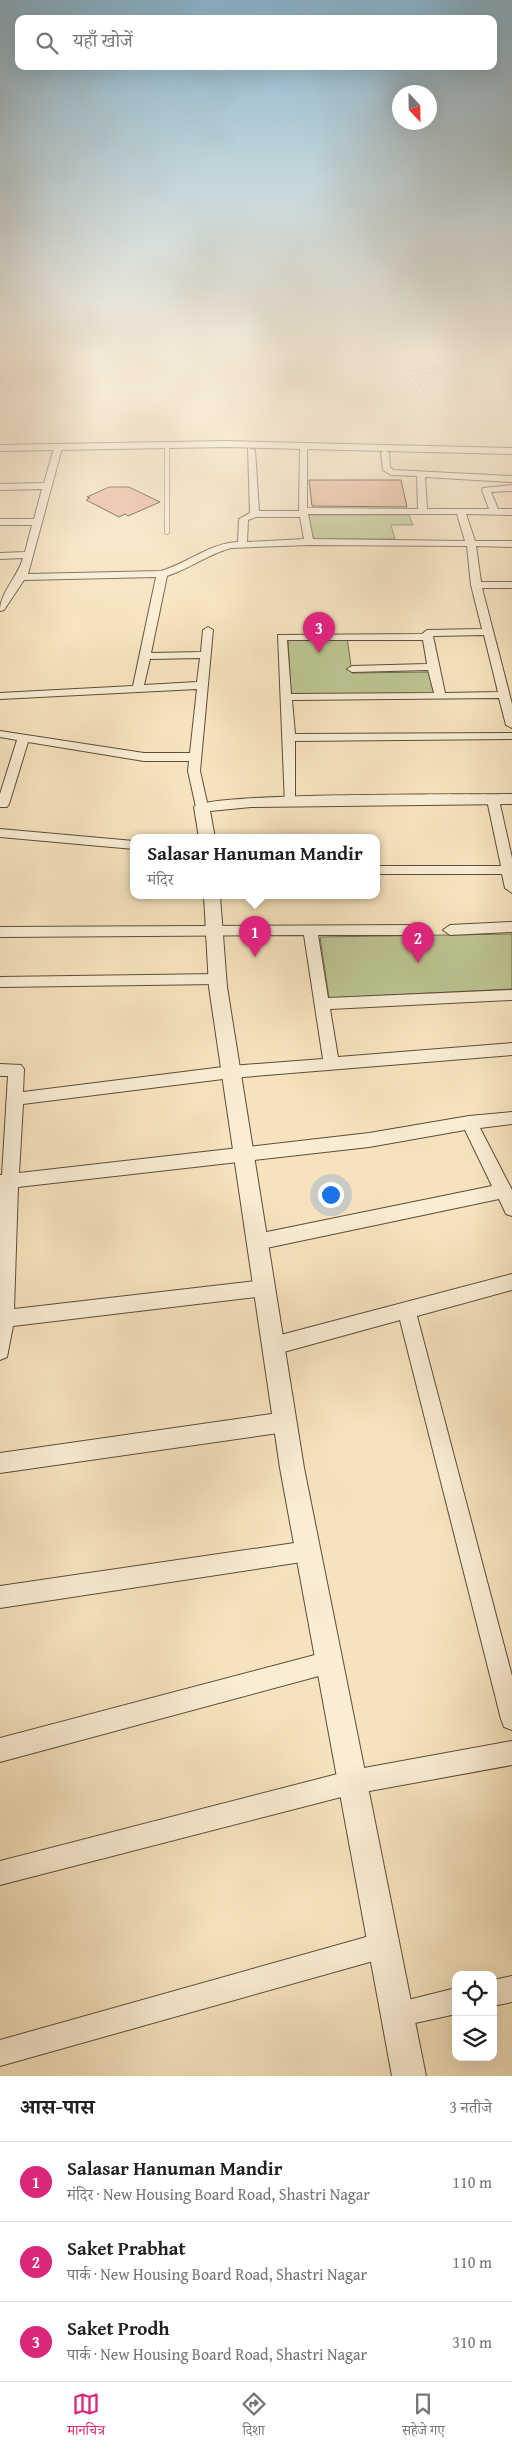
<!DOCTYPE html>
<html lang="hi">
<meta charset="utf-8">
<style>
:root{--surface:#fff;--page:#f2f2f2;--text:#202124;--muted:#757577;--line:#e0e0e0;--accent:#db2777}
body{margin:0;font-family:"Gentium Book Plus","Noto Serif Devanagari",serif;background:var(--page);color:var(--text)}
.controls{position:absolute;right:15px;bottom:15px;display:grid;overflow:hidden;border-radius:10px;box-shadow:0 5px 20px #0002}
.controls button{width:45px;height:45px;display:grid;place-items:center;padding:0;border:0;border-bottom:1px solid var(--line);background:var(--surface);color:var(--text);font:25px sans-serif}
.compass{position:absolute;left:392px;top:85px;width:45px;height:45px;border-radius:50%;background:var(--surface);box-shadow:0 5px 20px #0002;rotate:158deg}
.you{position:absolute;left:330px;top:1194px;width:18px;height:18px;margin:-12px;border:4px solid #fff;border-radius:50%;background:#1a73e8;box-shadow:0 0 0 8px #1a73e833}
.badge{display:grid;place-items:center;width:32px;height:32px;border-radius:50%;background:var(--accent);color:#fff;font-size:16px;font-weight:700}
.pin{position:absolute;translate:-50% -41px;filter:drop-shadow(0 1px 2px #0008)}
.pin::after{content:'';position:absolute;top:26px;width:18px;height:15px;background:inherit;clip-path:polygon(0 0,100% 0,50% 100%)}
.popup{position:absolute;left:130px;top:834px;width:250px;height:65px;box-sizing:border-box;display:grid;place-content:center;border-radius:10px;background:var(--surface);filter:drop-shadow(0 1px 4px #0005);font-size:16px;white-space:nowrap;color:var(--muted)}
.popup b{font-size:19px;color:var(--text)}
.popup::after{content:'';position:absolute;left:50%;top:100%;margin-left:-10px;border:10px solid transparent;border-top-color:var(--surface)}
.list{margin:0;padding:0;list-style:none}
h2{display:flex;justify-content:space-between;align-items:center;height:65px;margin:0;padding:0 20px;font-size:21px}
h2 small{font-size:16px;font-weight:400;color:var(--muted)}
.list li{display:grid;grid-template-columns:32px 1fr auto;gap:15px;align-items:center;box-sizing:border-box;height:80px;padding:0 20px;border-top:1px solid var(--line)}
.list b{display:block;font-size:19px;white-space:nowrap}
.list p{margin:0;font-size:16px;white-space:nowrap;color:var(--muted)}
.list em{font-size:16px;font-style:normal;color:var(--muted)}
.icon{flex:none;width:28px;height:28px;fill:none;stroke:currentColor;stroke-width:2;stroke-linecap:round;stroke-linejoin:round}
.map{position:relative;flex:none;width:512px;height:2076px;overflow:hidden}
.search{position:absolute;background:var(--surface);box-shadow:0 5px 20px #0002;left:15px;right:15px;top:15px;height:55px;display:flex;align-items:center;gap:12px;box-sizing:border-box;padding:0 18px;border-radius:10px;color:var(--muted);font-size:19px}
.sheet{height:305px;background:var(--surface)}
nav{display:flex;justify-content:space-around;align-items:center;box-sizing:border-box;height:70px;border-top:1px solid var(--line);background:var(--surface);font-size:14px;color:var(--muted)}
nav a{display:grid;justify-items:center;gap:2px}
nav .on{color:var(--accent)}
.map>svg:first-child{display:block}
.green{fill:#bcc491;stroke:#737050}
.building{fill:#ebae92;stroke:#2a1b0f}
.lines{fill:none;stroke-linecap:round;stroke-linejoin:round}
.service-casing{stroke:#5d4d3a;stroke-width:5.5}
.minor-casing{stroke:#5d4d3a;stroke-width:2}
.tertiary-casing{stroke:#5d4d3a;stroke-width:2}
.service{stroke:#f9edd4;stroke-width:4.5}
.minor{fill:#f9edd4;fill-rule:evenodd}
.tertiary{fill:#f9edd4;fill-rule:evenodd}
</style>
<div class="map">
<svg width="512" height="2076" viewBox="0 0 512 2076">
<rect width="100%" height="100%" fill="#f6e3bd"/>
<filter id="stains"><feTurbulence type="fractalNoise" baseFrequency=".004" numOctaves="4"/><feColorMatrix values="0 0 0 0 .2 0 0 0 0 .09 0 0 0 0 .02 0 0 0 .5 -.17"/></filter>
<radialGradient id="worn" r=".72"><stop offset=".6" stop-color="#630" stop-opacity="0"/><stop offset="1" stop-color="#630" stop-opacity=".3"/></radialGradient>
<g class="green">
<polygon points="307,515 409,515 413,525 391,525 395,539 311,539"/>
<polygon points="347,637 352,673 430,672 435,694 291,694 288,640"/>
<polygon points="512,934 512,989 329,998 320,937"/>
</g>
<g class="building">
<polygon points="309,480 401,480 407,507 312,506"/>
<polygon points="109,487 129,487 160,502 128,516 125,514 119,517 86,500 90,498 87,497"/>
</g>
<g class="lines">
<defs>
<g id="service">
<polyline points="333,355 340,363"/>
<polyline points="390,355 421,390"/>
<polyline points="407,374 512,358"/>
<polyline points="167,446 167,532"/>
</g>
<g id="minor">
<path d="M300,444l7,2v62l111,1 -1,-33 -26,-1 -8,-5 -2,-17 4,-3 4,3 1,14 3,3 119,6v6l-87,-5 2,32h62l-7,-19 1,-2 29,-3v6l-21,1 7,17h14v6l-46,-1 9,27h37v6l-36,-1 5,36h31v6h-30l30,116v24l-6,-3 -7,-27 -207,2 3,34 217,-1v6l-217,2v61l-2,3h-8l-7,-170 144,-1 5,-4 55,-1 -11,-44 -4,-39 -158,-1 -78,3c-23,6 -42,21 -64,28l-16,77 50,-1 2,-22 5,-3 5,3 -13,141 8,36 -2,3h-8l-2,-3 -8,-36 1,-10h-45l-116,-19 -19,62 -2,3h-7v-13l17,-54 -17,-3v-6l144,22h46l7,-64 -197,10v-6l133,-7 23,-109 -132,3 -20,30 -4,1c0,-19 18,-34 23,-53l-23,1v-6l25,-1 7,-27h-32v-6h34l8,-30 -42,1v-6l44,-1 10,-35 4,-2 4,2 -34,126 133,-3c27,-8 49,-28 77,-29l1,-23 11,-6 -2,-65 7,2 4,61h40zM308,514h149l8,27 -152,-2zM256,517h44l4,22 -57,3 1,-22zM484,635l14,57 -53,1 -12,-57zM287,640h136l4,24 -75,2 -5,3 5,3 76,-2 6,23 -143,1zM200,658l-3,24 -53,3 6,-26z"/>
<polygon points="493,796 499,800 512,858 512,893 505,888 502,874 376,874 376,866 501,866 487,800"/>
<polygon points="0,829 134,841 134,849 0,837"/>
<polygon points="512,922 512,932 450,935 443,930 450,925"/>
<polygon points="416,925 423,930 416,935 318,935 328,998 512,990 512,1000 330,1009 338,1057 512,1043 512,1055 231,1078 23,1104 19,1173 369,1133 469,1116 512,1112 512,1124 480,1128 512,1190 512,1216 506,1214 499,1199 257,1250 251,1247 248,1242 251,1237 257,1234 492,1186 465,1130 369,1147 18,1187 14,1309 264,1280 270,1282 273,1288 270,1294 264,1296 13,1326 7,1357 0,1360 0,1175 2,1175 8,1076 0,1076 0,1064 21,1065 24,1069 23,1092 231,1066 323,1059 304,935 0,937 0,927"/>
<polygon points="218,974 223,975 225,979 223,983 218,984 0,987 0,977"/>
<polygon points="512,1274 512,1290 417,1316 512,1676 512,1730 504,1727 501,1719 400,1320 273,1355 266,1352 264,1346 266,1340 273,1337"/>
<polygon points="285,1412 292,1415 295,1422 292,1429 285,1432 0,1473 0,1453"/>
<polygon points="308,1541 315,1544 318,1551 315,1558 308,1561 0,1608 0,1586"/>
<polygon points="330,1651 338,1654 341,1662 338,1670 330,1673 0,1762 0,1738"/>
<polygon points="512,1741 512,1765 353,1794 0,1885 0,1861 353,1770"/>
<polygon points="384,1932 393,1936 397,1945 393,1954 384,1958 0,2066 0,2040"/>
<polygon points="512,1976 512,2002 493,2006 493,1980"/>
<polygon points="456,1988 456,2014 397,2027 388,2023 384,2014 388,2005"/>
</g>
<g id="tertiary">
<polygon points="226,441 512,448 512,454 226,447 0,451 0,445"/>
<path d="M512,794v10l-261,3 -41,4 5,27h-16l-5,-31c10,-15 282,-12 318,-13z"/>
<polygon points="204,896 220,896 227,987 304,1468 426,2076 392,2076 280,1468 209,987"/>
</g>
</defs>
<use href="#service" class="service-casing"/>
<use href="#minor" class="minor-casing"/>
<use href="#tertiary" class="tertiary-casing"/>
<use href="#service" class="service"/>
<use href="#minor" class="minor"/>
<use href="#tertiary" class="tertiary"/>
</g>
<linearGradient id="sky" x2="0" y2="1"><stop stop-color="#8ab8d2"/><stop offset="0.55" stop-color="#fbf2e1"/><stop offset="1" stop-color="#fbf2e1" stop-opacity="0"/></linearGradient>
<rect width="512" height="646" fill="url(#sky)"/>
<rect width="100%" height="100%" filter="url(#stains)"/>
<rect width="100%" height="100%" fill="url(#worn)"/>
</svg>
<div class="controls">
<button><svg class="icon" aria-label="locate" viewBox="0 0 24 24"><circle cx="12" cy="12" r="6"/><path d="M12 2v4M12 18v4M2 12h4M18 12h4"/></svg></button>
<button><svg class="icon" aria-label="layers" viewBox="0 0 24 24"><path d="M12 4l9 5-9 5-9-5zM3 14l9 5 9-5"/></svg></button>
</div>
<svg class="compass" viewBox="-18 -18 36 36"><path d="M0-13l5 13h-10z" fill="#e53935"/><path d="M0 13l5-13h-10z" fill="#757577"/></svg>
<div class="you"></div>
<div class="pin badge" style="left:255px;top:957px">1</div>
<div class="popup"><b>Salasar Hanuman Mandir</b>मंदिर</div>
<div class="pin badge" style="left:418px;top:963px">2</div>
<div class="pin badge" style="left:319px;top:653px">3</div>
<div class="search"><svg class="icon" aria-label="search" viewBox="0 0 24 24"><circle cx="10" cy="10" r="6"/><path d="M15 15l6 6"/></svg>यहाँ खोजें</div>
</div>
<section class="sheet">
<h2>आस-पास<small>3 नतीजे</small></h2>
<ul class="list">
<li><span class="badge">1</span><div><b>Salasar Hanuman Mandir</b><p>मंदिर · New Housing Board Road, Shastri Nagar</p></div><em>110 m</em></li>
<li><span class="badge">2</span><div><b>Saket Prabhat</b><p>पार्क · New Housing Board Road, Shastri Nagar</p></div><em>110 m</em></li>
<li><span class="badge">3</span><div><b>Saket Prodh</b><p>पार्क · New Housing Board Road, Shastri Nagar</p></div><em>310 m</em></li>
</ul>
</section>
<nav>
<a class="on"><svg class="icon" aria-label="map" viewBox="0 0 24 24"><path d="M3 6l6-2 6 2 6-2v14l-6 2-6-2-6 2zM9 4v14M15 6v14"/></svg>मानचित्र</a>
<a><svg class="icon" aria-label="directions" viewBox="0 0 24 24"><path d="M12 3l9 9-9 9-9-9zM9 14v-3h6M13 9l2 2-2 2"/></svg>दिशा</a>
<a><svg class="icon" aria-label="saved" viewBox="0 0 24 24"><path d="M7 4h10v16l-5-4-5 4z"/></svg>सहेजे गए</a>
</nav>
